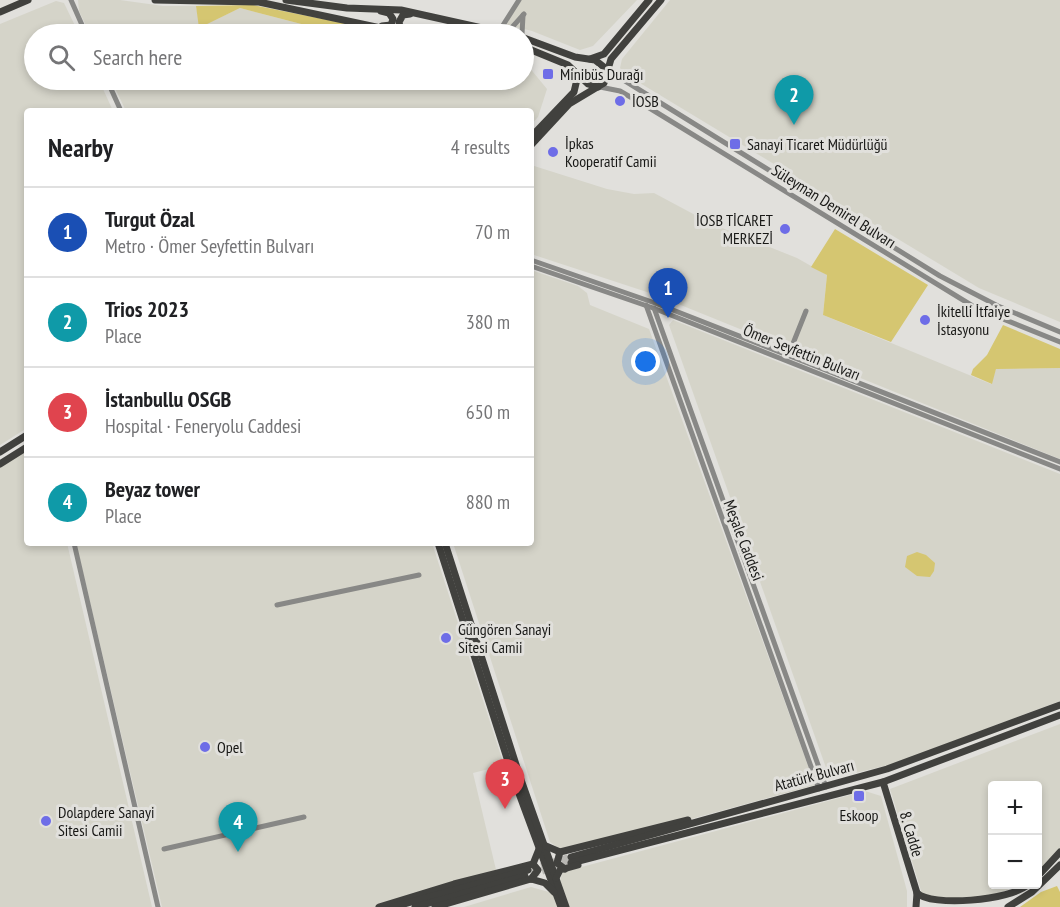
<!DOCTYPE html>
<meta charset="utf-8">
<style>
:root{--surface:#fff;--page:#f6f6f6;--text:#202124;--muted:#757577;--line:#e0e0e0;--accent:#db2777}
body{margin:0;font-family:"PT Sans Narrow",sans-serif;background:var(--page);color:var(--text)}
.controls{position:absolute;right:18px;bottom:18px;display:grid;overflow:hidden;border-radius:6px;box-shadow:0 3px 9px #0003}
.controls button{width:54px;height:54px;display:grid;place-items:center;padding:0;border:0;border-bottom:2px solid var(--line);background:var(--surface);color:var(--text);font:30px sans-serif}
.you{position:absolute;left:646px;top:362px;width:21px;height:21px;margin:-15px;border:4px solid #fff;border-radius:50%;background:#1a73e8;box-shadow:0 0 0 9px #1a73e833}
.badge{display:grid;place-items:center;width:39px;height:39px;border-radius:50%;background:var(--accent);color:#fff;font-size:20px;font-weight:700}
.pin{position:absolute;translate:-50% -50px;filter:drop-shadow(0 2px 3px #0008)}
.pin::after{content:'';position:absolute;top:32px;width:21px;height:18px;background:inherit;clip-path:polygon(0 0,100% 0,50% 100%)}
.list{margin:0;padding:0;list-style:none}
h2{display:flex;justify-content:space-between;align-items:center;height:78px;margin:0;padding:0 24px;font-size:26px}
h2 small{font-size:20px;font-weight:400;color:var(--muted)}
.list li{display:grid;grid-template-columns:39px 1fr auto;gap:18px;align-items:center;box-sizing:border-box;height:90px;padding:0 24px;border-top:2px solid var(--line)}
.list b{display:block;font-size:22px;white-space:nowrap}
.list p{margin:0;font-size:20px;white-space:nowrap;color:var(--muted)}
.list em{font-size:20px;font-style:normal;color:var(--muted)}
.icon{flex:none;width:33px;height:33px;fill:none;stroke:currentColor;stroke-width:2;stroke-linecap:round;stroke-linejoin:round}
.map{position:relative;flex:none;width:1060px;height:907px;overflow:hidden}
.search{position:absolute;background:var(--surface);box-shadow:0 3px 9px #0003;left:24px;top:24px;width:510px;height:66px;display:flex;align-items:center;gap:15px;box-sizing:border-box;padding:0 21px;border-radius:33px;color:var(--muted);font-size:22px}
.panel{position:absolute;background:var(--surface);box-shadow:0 3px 9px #0003;left:24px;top:108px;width:510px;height:438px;border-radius:6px}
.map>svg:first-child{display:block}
.built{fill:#d5d4c9}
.green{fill:#d5c671}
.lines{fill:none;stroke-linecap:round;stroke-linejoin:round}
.major-tunnel{stroke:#b9b8b4;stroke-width:7;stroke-dasharray:7 3.5;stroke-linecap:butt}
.minor{stroke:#888886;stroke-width:5}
.major{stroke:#41413e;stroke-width:7}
.poi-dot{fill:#6e6de7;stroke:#e1e0dc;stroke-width:2}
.labels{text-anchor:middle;stroke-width:6;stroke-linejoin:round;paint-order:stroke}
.poi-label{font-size:16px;fill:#181816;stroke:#e1e0dc;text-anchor:start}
.street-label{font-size:16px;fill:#181816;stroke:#e1e0dc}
</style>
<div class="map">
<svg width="1060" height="907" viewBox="0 0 1060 907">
<rect width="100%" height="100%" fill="#e1e0dc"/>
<g class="built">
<polygon points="78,0 120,0 163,6 196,6 200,27 240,8 309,26 380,34 90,34 79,11"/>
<polygon points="519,0 637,0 593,46 580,50 532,31 504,24"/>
<polygon points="670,0 1060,0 1060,322 979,288 625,74 620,68 622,59"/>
<polygon points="56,1 64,3 79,34 34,34 34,80 99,80 113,111 27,111 27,428 0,445 0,24"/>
<polygon points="524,61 547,89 538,117 531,125 531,111 126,111 111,80 524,80"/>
<polygon points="531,165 607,189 634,194 654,193 712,224 797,258 827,275 823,315 991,384 996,369 1060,368 1060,459 656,295 531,254"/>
<polygon points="531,270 578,286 587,293 590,305 649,329 815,785 571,852 561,850 550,842 453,543 531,543"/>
<polygon points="673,320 1060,474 1060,701 893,764 830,779 669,325"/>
<polygon points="27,448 27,543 67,543 152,907 0,907 0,465"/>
<polygon points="76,543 432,543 504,765 473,773 497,874 378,907 162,907"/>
<polygon points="1060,724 1060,849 1038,872 1038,786 992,786 992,884 1020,885 991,896 938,899 922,894 890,789"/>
<polygon points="865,791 881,796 907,891 907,907 569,907 560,880 563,872"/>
<polygon points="531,887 556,894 561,907 464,907"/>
</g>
<g class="green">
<polygon points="253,5 398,34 309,26 240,8 199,28 196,6"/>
<polygon points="835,229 928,285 891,342 823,315 827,275 811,267"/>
<polygon points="1003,325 1060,349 1060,368 996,369 992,384 971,375 973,369 987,355"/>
<polygon points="917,552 926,555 935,563 934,571 930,577 917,576 905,567 907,556"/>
<polygon points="1057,886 1060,892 1060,907 1020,907 1041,892"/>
</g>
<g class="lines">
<g class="major-tunnel">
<polyline points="531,869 571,857"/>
<polyline points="532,874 571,863"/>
</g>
<g class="minor">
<polyline points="71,0 86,34"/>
<polyline points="498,33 519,0"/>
<polyline points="506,34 524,14"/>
<polyline points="522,34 523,15"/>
<polyline points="609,71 940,276 998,306 1060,332"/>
<polyline points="107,80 121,111"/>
<polyline points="600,87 620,91 651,109 976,308 1060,342"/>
<polyline points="531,260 655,303 1060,462"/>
<polyline points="531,266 653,308 1060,469"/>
<polyline points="646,305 819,789"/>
<polyline points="654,308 826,787"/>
<polyline points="792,346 806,311"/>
<polyline points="74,543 158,907"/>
<polyline points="277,605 419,575"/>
<polyline points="164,849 304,817"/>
</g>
<g class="major">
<polyline points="155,0 259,2 390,30 446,34"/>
<polyline points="286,0 347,8 401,10 509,34"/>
<polyline points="381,11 389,13 393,19 391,25 382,26"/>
<polyline points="0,12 28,0"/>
<polyline points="406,30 400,27 399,22 403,15 410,14"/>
<polyline points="524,38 575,57 595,60 609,71"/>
<polyline points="524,47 568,65 588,84 598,87"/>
<polyline points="590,59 604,54 649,0"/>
<polyline points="531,137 574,92 578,75"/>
<polyline points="531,145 569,104 604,83 611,59 661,0"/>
<polyline points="0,452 27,435"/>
<polyline points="0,464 27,447"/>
<polyline points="438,543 514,780 561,907"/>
<polyline points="445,543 520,777 566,907"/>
<polyline points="883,782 917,893 916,907"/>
<polyline points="546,846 560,852 688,820"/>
<polyline points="560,852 557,863 565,869"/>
<polyline points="571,857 887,769 1060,705"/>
<polyline points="571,863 883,782 1060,715"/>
<polyline points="1038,876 1060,852"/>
<polyline points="556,878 560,870 578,865"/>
<polyline points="531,879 538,870 533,864"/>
<path d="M917,893c14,14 93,8 112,-9"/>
<polyline points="379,907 454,884 533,864 539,849"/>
<polyline points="393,907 528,870"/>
<polyline points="415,907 525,876"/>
<polyline points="435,907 531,879 545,883 554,892"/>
<polyline points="1008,907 1032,892 1060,865"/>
</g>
</g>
<g class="poi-dot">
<rect x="542" y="68" width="12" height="12" rx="3"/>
<circle cx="620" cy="101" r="6"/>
<rect x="729" y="138" width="12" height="12" rx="3"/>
<circle cx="553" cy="152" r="6"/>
<circle cx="785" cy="229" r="6"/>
<circle cx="925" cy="320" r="6"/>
<circle cx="446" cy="638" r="6"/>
<circle cx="205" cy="747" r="6"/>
<rect x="853" y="790" width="12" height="12" rx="3"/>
<circle cx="46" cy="821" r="6"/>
</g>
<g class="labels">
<g class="poi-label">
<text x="560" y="80">Minibüs Durağı</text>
<text x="632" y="107">İOSB</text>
<text x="565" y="149">İpkas<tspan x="565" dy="18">Kooperatif Camii</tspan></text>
<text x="747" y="150">Sanayi Ticaret Müdürlüğü</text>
<text x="773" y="226" text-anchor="end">İOSB TİCARET<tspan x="773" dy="18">MERKEZİ</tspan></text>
<text x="937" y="317">İkitelli İtfaiye<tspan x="937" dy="18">İstasyonu</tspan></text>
<text x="458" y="635">Güngören Sanayi<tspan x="458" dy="18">Sitesi Camii</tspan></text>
<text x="217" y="753">Opel</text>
<text x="58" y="818">Dolapdere Sanayi<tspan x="58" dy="18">Sitesi Camii</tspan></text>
<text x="859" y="821" text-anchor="middle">Eskoop</text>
</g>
<g class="street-label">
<text transform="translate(834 206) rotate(32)" y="6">Süleyman Demirel Bulvarı</text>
<text transform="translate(802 352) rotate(22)" y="6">Ömer Seyfettin Bulvarı</text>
<text transform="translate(744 540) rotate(69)" y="6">Meşale Caddesi</text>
<text transform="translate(814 775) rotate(-15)" y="6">Atatürk Bulvarı</text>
<text transform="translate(912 834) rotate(73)" y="6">8. Cadde</text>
</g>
</g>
</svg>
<div class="controls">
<button>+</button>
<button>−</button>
</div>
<div class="you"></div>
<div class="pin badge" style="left:668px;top:318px;background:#1a4fb4">1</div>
<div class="pin badge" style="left:794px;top:125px;background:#0f9aa8">2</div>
<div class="pin badge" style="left:505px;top:809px;background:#e0444e">3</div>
<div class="pin badge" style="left:238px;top:852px;background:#0f9aa8">4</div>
<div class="search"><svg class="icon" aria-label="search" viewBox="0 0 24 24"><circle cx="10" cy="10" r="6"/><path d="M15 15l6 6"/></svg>Search here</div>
<section class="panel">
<h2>Nearby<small>4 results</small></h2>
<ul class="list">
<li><span class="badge" style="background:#1a4fb4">1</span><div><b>Turgut Özal</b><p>Metro · Ömer Seyfettin Bulvarı</p></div><em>70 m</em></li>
<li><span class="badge" style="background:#0f9aa8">2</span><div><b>Trios 2023</b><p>Place</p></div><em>380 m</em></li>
<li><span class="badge" style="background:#e0444e">3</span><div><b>İstanbullu OSGB</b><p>Hospital · Feneryolu Caddesi</p></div><em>650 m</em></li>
<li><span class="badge" style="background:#0f9aa8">4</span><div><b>Beyaz tower</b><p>Place</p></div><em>880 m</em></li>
</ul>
</section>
</div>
